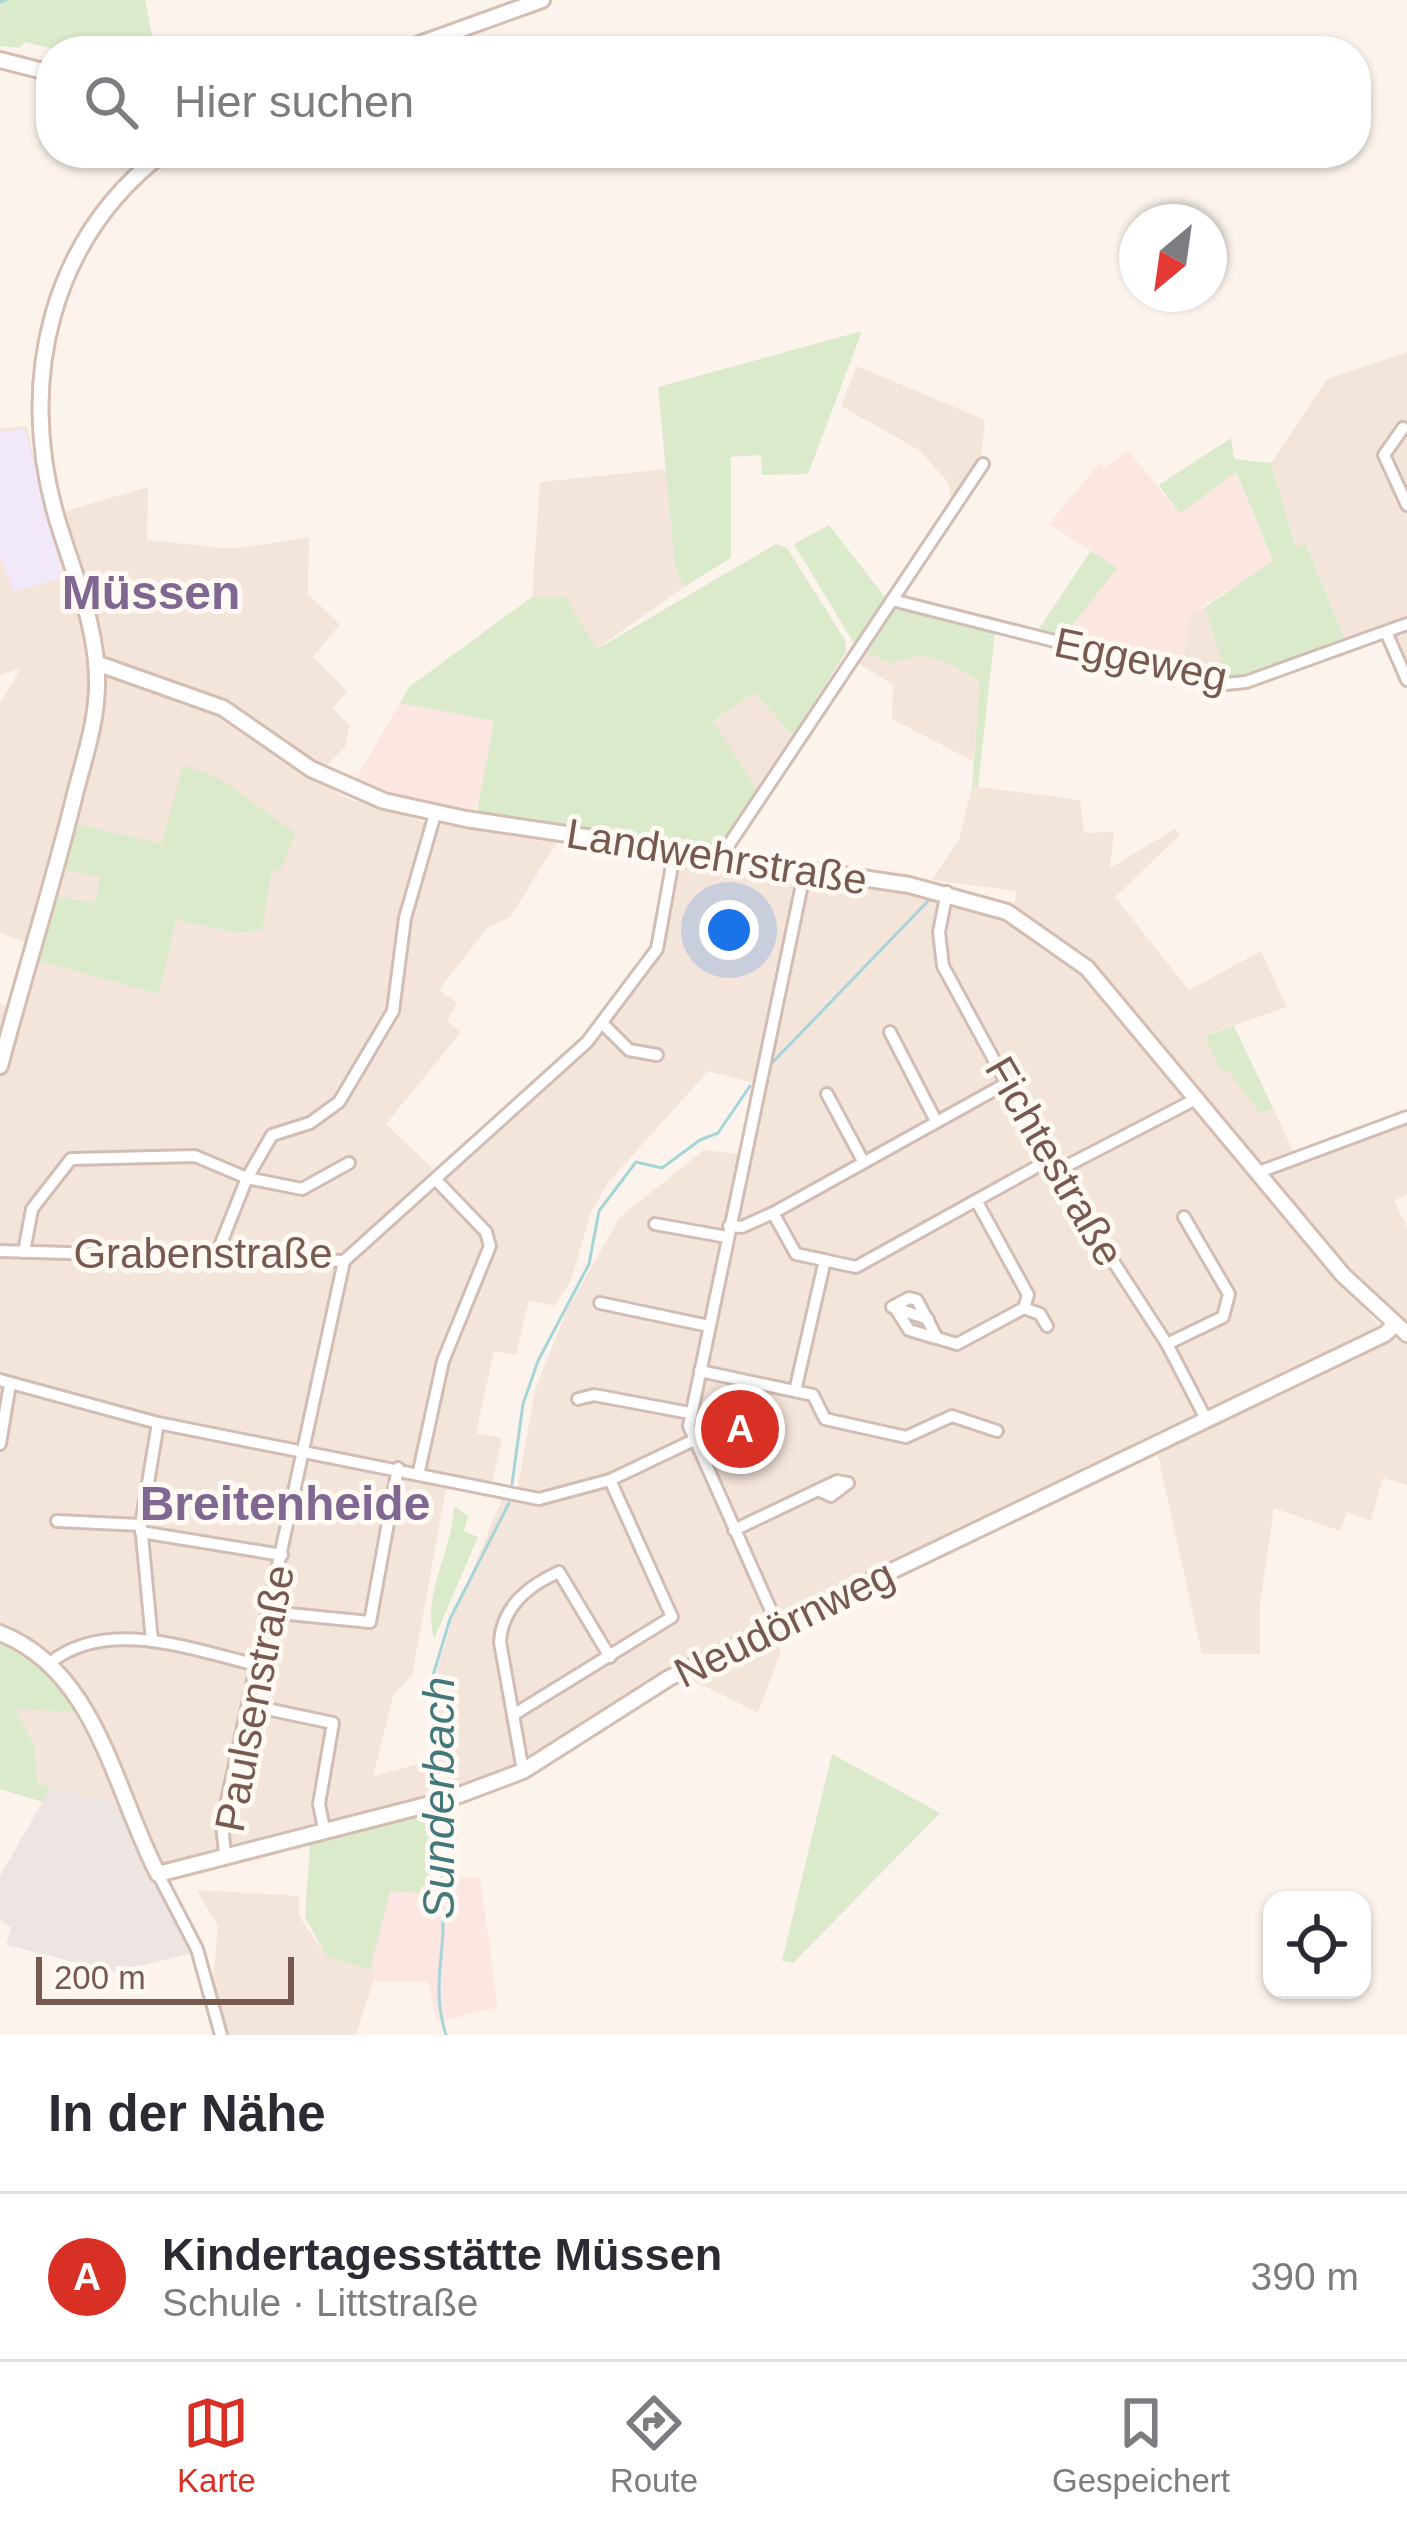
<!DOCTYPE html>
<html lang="de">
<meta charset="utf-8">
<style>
:root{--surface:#fff;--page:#f7f7f7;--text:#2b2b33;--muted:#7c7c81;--line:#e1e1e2;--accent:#d93025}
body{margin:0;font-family:Arial,sans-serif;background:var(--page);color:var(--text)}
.controls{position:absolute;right:36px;bottom:36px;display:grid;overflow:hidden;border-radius:24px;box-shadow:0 3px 9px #0004}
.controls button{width:108px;height:108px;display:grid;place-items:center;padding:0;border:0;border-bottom:3px solid var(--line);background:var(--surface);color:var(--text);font:60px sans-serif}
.compass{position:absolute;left:1119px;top:204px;width:108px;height:108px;border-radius:50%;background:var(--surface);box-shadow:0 3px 9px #0004;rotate:209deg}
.scale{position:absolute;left:36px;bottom:30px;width:258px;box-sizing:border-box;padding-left:12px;border:6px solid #77594f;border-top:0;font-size:33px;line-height:42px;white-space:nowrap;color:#77594f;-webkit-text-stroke:9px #fef9f3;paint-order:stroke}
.you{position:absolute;left:729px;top:930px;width:42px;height:42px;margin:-30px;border:9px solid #fff;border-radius:50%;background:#1a73e8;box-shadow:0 0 0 18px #1a73e833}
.badge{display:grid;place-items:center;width:78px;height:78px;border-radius:50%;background:var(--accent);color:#fff;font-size:39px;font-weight:700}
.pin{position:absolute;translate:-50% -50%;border:6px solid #fff;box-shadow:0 3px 12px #0006}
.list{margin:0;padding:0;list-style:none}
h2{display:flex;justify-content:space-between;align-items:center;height:156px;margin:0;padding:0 48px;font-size:51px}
h2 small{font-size:39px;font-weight:400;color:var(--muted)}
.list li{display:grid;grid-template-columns:78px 1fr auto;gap:36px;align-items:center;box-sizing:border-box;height:168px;padding:0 48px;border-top:3px solid var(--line)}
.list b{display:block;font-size:45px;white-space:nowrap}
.list p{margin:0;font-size:39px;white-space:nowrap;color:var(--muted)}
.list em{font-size:39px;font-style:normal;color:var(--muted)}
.icon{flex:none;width:66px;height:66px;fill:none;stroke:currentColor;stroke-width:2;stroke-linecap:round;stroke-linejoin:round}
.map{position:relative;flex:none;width:1407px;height:2035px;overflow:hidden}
.search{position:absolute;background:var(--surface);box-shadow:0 3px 9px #0004;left:36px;right:36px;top:36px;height:132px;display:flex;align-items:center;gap:30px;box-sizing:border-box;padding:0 42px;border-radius:48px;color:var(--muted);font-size:45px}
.sheet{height:324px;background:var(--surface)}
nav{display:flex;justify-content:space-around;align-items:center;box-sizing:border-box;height:168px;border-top:3px solid var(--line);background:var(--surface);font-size:33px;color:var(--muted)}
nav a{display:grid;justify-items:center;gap:6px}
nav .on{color:var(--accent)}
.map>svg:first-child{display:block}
.residential{fill:#f4e5da;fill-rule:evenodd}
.commercial{fill:#fce6e1}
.industrial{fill:#ece5e1}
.education{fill:#f1e8f9}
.green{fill:#daeaca}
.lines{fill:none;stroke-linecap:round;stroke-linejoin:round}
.stream{stroke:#a7d5d7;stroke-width:3}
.street-casing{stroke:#d1bdb4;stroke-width:16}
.secondary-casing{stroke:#d4bdb1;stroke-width:20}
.street{stroke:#fff;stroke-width:10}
.secondary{stroke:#fff;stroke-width:14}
.labels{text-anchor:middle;stroke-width:10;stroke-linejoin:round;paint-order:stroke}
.street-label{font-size:42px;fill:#77594f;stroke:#fef9f3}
.water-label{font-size:45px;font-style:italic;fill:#42787b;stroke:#fef9f3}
.quarter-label{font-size:48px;font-weight:bold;fill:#7f6792;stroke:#fef9f3}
</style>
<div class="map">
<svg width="1407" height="2035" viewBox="0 0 1407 2035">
<rect width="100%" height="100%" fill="#fcf4ec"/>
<g class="residential">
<polygon points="1407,352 1407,668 1388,626 1346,642 1307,545 1297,548 1271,463 1327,379"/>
<polygon points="857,366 985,420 980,464 953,502 947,481 919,450 841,406"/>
<path d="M27,426l16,76 19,10 86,-25 -1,53 86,9 76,-12 -1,57 32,30 -27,33 34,34 -14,17 16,17 -4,22 -31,31 30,19 81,25 133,19 -48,76 -23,11 -48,62 18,13 -10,18 14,11 -75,92 51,49 148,-134 66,-89 15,-89 23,-2 249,40 67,19 78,55 299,356 -618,292 17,30 -23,62 -76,-38 -6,-10 -161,103 -72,25 -11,-72 1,-38 19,-63 51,-124 13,2 19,-108 32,-80 53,-93 84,-67 35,4 15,-71 -46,-12 -100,112 -17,29 -20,69 -17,25 -25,-6 -13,55 -22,-4 -18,82 26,5 -12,54 -43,-9 -35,193 -18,17 -21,84 54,-16 6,33 -268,71 -8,-3 -25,-68 -27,8 -68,-19 -2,-36 -21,-39 76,1 -26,-45 -64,-38v-622l12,4 17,-65 -29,-10v-229l20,-35 -20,6v-247zM268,816l-30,117 -62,-13 -17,74 -119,-33 14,-65 41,8 6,-27 61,-33z"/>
<polygon points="667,469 675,565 684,587 597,649 565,598 532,597 540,482"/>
<polygon points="1205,607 1220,643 1228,680 1181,670 1190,614"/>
<polygon points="863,650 890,664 918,652 932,655 981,681 973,761 892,719 893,685 856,662"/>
<polygon points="754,693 796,740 759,794 712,722"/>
<polygon points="972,786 1080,800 1084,833 1114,832 1110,868 1175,829 1180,835 1115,897 1189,990 1261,951 1287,1007 1206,1035 1260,1113 1273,1108 1295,1155 1265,1165 1254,1162 1109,983 1060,937 1013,907 1017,891 932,880 959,839"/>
<polygon points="1407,1122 1407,1194 1394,1201 1407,1227 1407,1325 1344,1265 1270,1176"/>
<polygon points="1397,1337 1407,1343 1407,1485 1383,1478 1371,1521 1347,1512 1340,1531 1274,1508 1260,1604 1260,1654 1202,1654 1157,1451"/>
<polygon points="197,1890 299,1896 299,1916 327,1957 376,1972 356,2035 224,2035 212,1989 218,1927"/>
</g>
<g class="commercial">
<polygon points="1128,450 1180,514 1235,472 1273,562 1191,614 1181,670 1062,639 1117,568 1049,524 1099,463 1105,468"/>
<polygon points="400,703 494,721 478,805 471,810 353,784"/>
<polygon points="432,1876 480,1878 498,2007 437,2022 428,1982 373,1981 376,1972 370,1970 390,1891 430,1887"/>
</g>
<polygon class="industrial" points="51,1787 105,1802 118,1798 142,1857 193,1953 114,1972 6,1945 11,1927 0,1920 0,1876"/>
<polygon class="education" points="25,429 64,577 14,592 0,556 0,432"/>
<g class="green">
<path d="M0,0h145l7,35c-45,17 -80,20 -127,7l-6,6 -19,-2z"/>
<polygon points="862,331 808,474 762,475 761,455 731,457 731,558 684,587 675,565 658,387"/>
<polygon points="1231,438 1234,459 1271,463 1296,547 1306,544 1346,642 1228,680 1205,607 1273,561 1236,472 1180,514 1159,485"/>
<polygon points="829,525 887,600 859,642 853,642 794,544"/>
<polygon points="776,544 787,548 845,640 846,652 793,736 754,693 713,721 759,794 721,848 477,811 494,721 400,703 409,687 532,597 565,597 597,649"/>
<polygon points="1091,551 1117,568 1062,639 1036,633"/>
<path d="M898,609l97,22 -17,156 -6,-1 8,-105c-37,-20 -48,-34 -90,-17l-27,-14 26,-37z"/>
<polygon points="183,765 217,777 295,833 282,869 272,869 262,930 238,933 176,920 159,994 40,961 54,896 95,903 100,877 62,869 73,823 162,844"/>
<polygon points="1234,1026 1273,1108 1260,1113 1230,1073 1219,1068 1205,1036"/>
<path d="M454,1506l14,10 -4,15 14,6 -44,102c-12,-48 18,-85 20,-133z"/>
<polygon points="0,1642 45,1669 79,1712 15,1709 35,1747 37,1783 51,1787 43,1802 0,1789"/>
<polygon points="832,1754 940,1813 793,1963 782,1961"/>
<polygon points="430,1810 430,1888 421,1887 420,1893 390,1891 370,1970 327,1957 305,1917 310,1843"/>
</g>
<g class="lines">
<g class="stream">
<polyline points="0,2 6,0"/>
<polyline points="772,1063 929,900"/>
<polyline points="512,1484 523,1404 538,1361 589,1264 599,1211 636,1162 662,1168 700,1140 718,1133 750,1086"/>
<polyline points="434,1798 431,1682 450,1619 509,1503"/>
<path d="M434,1808c7,36 7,69 9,104 2,47 -12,74 3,123"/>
</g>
<defs>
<g id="street">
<polyline points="1403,428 1384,455 1407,505"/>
<polyline points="892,600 1225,684 1246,682 1407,624"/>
<polyline points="1386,632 1407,680"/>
<polyline points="722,855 983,464"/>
<polyline points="947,892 939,932 943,966 1055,1172 1167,1344 1206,1419"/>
<polyline points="602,1023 629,1050 657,1055"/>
<polyline points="890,1032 936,1121"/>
<polyline points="827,1094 863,1161"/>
<polyline points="1055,1172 1196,1099"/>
<polyline points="1259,1172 1407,1117"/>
<polyline points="977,1202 1028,1295 1024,1308 1040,1314 1047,1326"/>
<polyline points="773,1213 796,1254 856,1267 1049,1160"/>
<polyline points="655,1224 727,1237"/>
<polyline points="729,1226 742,1227 773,1213 1007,1083"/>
<polyline points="0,1251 344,1261 587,1042 657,949 675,849"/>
<polyline points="24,1252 32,1209 71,1159 195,1156 247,1178 302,1189 349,1163"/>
<polyline points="216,1256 247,1178 272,1135 310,1123 339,1102 393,1011 405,918 435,814"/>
<polyline points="600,1303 709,1326"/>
<polyline points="894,1306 909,1330 936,1338"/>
<polyline points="892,1307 909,1298 917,1300 937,1338 957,1344 1024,1308"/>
<polyline points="895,1308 928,1319"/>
<polyline points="1167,1344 1223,1317 1229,1294 1184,1217"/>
<polyline points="700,1371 813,1395 825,1419 906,1437 952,1416 997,1431"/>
<polyline points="0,1380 158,1423 539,1499 610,1480 692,1441"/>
<polyline points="795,1391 825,1260"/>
<polyline points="578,1399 594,1395 690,1413"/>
<polyline points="0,1444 10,1384"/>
<polyline points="419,1471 443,1361 490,1246 486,1232 437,1181"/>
<polyline points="818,1490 831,1496 848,1483"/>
<polyline points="57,1521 141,1525"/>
<polyline points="734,1530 837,1481 848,1483"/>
<polyline points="141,1532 282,1555"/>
<polyline points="269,1612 370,1622 398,1468"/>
<polyline points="777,1624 689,1426 805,870"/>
<polyline points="152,1641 141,1525 158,1423"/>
<path d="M51,1662c57,-45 143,-12 206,3"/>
<polyline points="248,1705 333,1723 319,1804 324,1829"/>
<polyline points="513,1715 672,1617 610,1480"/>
<path d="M523,1771l-23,-129c2,-35 29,-57 59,-70l51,85"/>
<polyline points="225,1854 222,1824 344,1261"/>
<polyline points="158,1874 197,1949 221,2035"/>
</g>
<g id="secondary">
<polyline points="400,51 542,0"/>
<polyline points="0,60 51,73"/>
<polyline points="96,663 223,708 311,769 384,801 466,819 909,885 1007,912 1087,968 1343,1275 1407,1334"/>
<path d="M0,1066c24,-91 53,-181 75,-272 9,-35 21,-70 22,-106 2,-62 -26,-119 -42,-176 -37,-133 -4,-273 108,-359"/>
<path d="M0,1633c97,38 114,157 158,241l288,-74 77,-29 146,-93 716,-344 9,-9"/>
</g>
</defs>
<use href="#street" class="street-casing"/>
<use href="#secondary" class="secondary-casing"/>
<use href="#street" class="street"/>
<use href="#secondary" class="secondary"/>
</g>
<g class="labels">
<g class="street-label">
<text transform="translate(1141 659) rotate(12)" y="15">Eggeweg</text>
<text transform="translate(717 856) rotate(9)" y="15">Landwehrstraße</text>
<text transform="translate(1055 1161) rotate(60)" y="15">Fichtestraße</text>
<text x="203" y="1268">Grabenstraße</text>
<text transform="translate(784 1623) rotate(-26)" y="15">Neudörnweg</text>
<text transform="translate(254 1698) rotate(-79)" y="15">Paulsenstraße</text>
</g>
<g class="water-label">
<text transform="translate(438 1798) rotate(-90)" y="16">Sunderbach</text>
</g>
<g class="quarter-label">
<text x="151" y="609">Müssen</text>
<text x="285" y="1520">Breitenheide</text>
</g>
</g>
</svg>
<div class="controls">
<button><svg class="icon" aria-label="locate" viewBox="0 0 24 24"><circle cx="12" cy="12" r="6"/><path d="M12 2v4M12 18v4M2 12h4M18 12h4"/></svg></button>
</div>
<svg class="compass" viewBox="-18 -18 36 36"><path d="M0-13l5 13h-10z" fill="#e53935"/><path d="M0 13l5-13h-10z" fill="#7c7c81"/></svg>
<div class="scale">200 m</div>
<div class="you"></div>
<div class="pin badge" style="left:740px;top:1429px">A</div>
<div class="search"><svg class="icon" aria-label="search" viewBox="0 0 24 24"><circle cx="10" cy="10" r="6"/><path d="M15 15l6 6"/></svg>Hier suchen</div>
</div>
<section class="sheet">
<h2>In der Nähe<small></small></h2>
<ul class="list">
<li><span class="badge">A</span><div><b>Kindertagesstätte Müssen</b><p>Schule · Littstraße</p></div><em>390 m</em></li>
</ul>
</section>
<nav>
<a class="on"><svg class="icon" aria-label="map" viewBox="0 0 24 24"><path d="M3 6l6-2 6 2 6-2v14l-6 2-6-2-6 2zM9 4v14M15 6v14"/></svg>Karte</a>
<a><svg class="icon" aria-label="directions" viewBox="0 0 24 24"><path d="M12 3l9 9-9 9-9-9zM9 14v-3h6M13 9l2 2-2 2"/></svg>Route</a>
<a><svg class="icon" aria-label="saved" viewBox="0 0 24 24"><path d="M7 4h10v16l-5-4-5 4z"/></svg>Gespeichert</a>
</nav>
